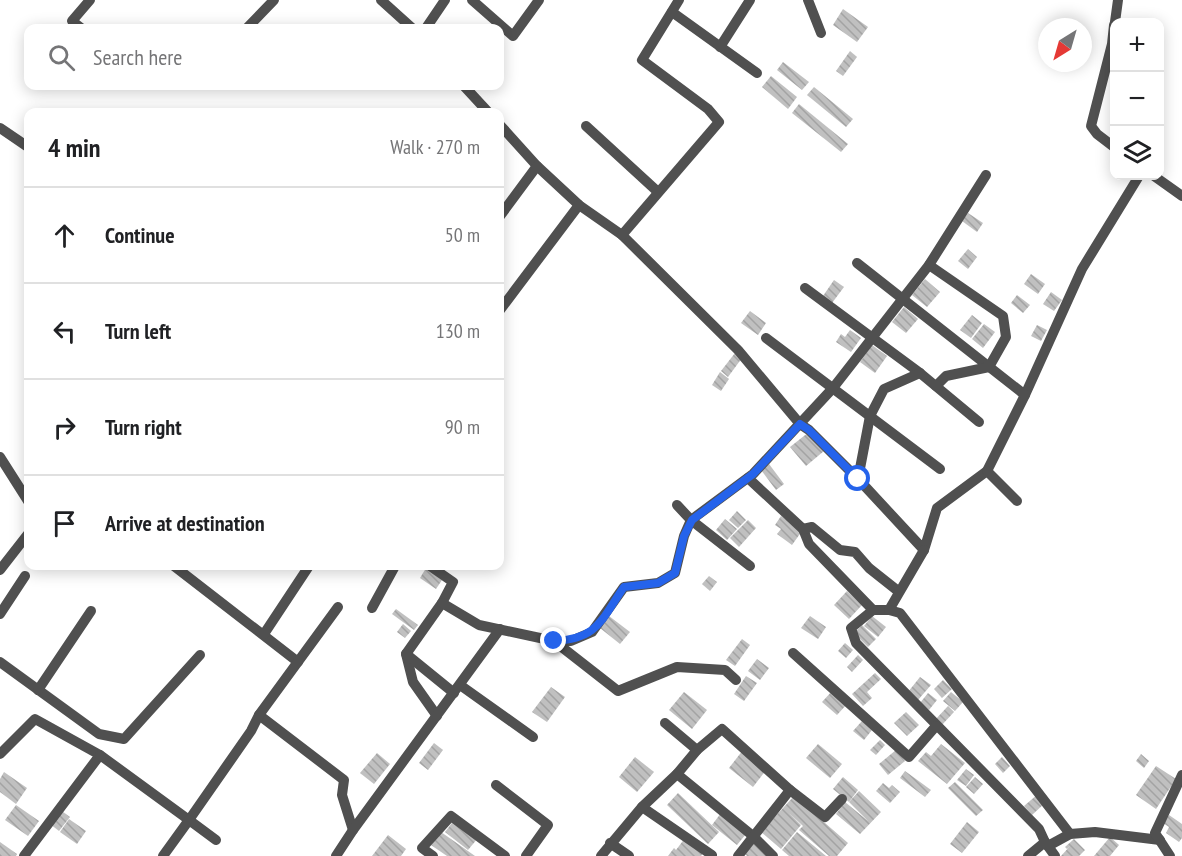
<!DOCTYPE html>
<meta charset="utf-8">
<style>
:root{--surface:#fff;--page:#f6f6f6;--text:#202124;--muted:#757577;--line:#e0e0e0}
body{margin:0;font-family:"PT Sans Narrow",sans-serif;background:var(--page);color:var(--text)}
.controls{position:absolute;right:18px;top:18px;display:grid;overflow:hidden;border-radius:12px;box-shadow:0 3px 15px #0003}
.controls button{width:54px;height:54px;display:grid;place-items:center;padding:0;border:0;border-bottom:2px solid var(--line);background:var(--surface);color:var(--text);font:30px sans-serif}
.compass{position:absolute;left:1038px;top:18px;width:54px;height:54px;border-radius:50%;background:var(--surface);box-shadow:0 3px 15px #0003;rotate:217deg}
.stop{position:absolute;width:18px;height:18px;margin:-14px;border:4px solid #2563eb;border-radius:50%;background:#fff}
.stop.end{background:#2563eb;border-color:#fff;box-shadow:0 2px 6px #0008}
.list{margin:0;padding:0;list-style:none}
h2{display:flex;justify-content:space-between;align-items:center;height:78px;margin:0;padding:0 24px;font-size:26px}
h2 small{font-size:20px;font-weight:400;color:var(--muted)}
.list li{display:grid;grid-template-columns:39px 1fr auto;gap:18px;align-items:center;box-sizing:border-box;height:96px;padding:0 24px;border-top:2px solid var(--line)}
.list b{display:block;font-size:22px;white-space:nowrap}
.list em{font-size:20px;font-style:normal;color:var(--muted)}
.icon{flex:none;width:33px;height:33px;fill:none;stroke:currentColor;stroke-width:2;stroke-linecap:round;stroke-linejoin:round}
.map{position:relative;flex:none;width:1182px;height:856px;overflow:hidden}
.search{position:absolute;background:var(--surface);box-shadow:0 3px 15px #0003;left:24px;top:24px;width:480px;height:66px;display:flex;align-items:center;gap:15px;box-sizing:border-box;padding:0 21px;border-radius:12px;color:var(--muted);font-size:22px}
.panel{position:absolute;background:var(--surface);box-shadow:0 3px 15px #0003;left:24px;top:108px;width:480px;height:462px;border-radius:12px}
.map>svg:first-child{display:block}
.building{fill:url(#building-back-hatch)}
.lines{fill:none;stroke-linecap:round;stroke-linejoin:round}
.minor{stroke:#505050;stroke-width:10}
.route{stroke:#2563eb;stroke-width:8}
</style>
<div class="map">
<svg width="1182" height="856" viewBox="0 0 1182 856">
<defs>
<pattern id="building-back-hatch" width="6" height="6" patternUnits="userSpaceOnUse" patternTransform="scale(1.5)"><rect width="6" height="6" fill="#c0c0c0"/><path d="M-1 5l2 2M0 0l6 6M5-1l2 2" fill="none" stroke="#a3a3a3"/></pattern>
</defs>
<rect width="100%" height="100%" fill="#fff"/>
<g class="building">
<polygon points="843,9 868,27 857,42 833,25"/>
<polygon points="850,51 857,57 843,76 836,71"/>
<polygon points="783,62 809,82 802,90 777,70"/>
<polygon points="771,76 797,97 788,109 762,87"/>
<polygon points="814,87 853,119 846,127 807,95"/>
<polygon points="799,104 848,144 841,152 792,113"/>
<polygon points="968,213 983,223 977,232 962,221"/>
<polygon points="968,249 977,257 968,269 958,261"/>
<polygon points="1031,274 1045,284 1038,294 1024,284"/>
<polygon points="925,279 940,292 927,307 912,295"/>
<polygon points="834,280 844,287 832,303 823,296"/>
<polygon points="1051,292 1062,300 1054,311 1043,304"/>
<polygon points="1017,295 1030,305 1023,313 1011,303"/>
<polygon points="904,307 918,319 906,333 892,322"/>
<polygon points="750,311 766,323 758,335 741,323"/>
<polygon points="972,315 982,323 971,338 960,330"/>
<polygon points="984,324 995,332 983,348 972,339"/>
<polygon points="1037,325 1047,330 1041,341 1031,336"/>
<polygon points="850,330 861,338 851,352 836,342 841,334 845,337"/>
<polygon points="872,345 887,356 875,373 860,362"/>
<polygon points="735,353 742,358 728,377 721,371"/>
<polygon points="720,372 729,379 721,391 712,385"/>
<polygon points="809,432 824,451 806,466 790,447"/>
<polygon points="769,464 784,484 776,490 761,470"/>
<polygon points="737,511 746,520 738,528 729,520"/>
<polygon points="781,516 802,531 792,545 777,534 781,529 775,525"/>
<polygon points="725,519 737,529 727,540 716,530"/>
<polygon points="748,520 756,528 739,547 730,538"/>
<polygon points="426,568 442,580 436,589 420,578"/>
<polygon points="709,576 717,582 710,591 702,584"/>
<polygon points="847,591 862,605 849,619 834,605"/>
<polygon points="396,609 418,625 414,630 392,614"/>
<polygon points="609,616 630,632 620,644 600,628"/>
<polygon points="810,616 826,627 818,639 801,628"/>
<polygon points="872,616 886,627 878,637 864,626"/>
<polygon points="403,624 411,631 405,638 397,632"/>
<polygon points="862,625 876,639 868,647 854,633"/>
<polygon points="742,639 750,645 735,666 726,660"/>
<polygon points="845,643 853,650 846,658 838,651"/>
<polygon points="858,655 863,660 852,672 847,667"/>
<polygon points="757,659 769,668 760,680 748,671"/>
<polygon points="875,673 881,679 867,692 872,698 863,706 852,694"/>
<polygon points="746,676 757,683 744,701 734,694"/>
<polygon points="920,677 931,685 918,700 908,692"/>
<polygon points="943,680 952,689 942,698 934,689"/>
<polygon points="551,687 565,697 547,722 532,712"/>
<polygon points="833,690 848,703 837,715 822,702"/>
<polygon points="684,692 707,710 692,729 669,710"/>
<polygon points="951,692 963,702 955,711 943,701"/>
<polygon points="928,693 937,700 929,710 920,703"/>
<polygon points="948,706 954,712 941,726 935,720"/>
<polygon points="906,712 919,725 907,736 894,723"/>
<polygon points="862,721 872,730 864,740 853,731"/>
<polygon points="880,740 885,745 876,755 870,750"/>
<polygon points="434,743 443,750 428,770 419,763"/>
<polygon points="818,744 842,764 830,778 806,758"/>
<polygon points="941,744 965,763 947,784 918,761 926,752 931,756"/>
<polygon points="743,750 767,769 753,787 729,768"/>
<polygon points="896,750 905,761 888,775 879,764"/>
<polygon points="377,753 390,764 374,784 360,773"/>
<polygon points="1141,754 1149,761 1144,768 1136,761"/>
<polygon points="635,757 654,772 637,792 619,777"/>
<polygon points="1002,757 1010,766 1003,773 995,764"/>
<polygon points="1156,766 1176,779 1156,809 1136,795"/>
<polygon points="966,769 974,775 966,786 957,780"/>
<polygon points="905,771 931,790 925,797 900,778"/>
<polygon points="4,772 27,788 16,804 0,792 0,779"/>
<polygon points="843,777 858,790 849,802 833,789"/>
<polygon points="975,777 983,784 974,794 966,787"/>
<polygon points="955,782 963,790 962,791 963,790 983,810 976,816 948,788"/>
<polygon points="883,783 889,788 892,785 900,792 890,803 876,791"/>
<polygon points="859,791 881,812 860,834 836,814 845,802 868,821 849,802"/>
<polygon points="678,793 719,832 708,844 667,805"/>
<polygon points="1038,794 1045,803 1032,815 1024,806"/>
<polygon points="794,796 848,843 837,856 829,856 799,830 803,826 789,813 801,825 781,849 761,832"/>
<polygon points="16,805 39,821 28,836 5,820"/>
<polygon points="59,809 70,817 59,831 49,823"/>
<polygon points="721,813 746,834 737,845 712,825"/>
<polygon points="1169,815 1182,824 1182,838 1179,842 1166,833 1169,827 1163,823"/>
<polygon points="69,819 86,831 77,844 60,832"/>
<polygon points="455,819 478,838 468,850 445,832"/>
<polygon points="967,822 979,832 962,853 950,844"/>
<polygon points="441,832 475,856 447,856 431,845"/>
<polygon points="797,832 826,856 789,856 782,850"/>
<polygon points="388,835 406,849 401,856 372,856"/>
<polygon points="1110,837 1119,845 1110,856 1094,856"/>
<polygon points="685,838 704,852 701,856 668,856 674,848 676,850"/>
<polygon points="1074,839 1085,850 1079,856 1061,856 1071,845 1067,849 1065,847"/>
<polygon points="0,842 17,854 16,856 0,856"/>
<polygon points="754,843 770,856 747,856 745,854"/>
</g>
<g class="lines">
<g class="minor">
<polyline points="381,0 412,28"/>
<polyline points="472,0 513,36 539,0"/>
<polyline points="808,0 821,33"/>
<polyline points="672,12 757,73"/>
<polyline points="1115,22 1118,0"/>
<polyline points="1114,25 1112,44 1091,126 1097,134 1114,147"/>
<polyline points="81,28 72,21 90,0"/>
<polyline points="247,28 274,0"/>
<polyline points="426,28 445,0"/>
<polyline points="720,47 750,0"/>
<polyline points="464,86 488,112"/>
<polyline points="500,125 537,166 579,205 622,235 738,350 800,424 809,430 860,481 924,550 937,508 987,471 1025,395 1082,269 1139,176"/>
<polyline points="586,126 658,192"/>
<polyline points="0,128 28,147"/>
<polyline points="1154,176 1182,196"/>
<polyline points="500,216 537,166"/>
<polyline points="622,235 719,122 708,109 642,60 679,0"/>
<polyline points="857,263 1025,395"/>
<polyline points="929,265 1003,316 1006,337 989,367 946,376 936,386"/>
<polyline points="805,288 920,373 979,422"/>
<polyline points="500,310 579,205"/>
<polyline points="766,338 940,469"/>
<polyline points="0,457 28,501"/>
<polyline points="987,471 1017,501"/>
<polyline points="748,478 803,529 809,544 873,610"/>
<polyline points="858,479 870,416 884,389 920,373"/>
<polyline points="677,505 691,520 750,566"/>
<polyline points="803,529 812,527 840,550 855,552 869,568 898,591"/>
<polyline points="924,550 889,610 873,610 851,628 856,643 1039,829 1045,842"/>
<polyline points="174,566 298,662"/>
<polyline points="430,566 453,582 442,603 406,654 413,682 437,716"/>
<polyline points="0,570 28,534"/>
<polyline points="442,603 479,625 554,641 571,641 592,632 624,587 658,583 675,573 684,536 691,520 753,474 833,388 929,265 986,175"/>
<polyline points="372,608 395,566"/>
<polyline points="889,610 900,613 1070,834"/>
<polyline points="0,614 25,576"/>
<polyline points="264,634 309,566"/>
<polyline points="554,641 618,691 677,667 725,670 736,680"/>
<polyline points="793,653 909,757 936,726"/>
<polyline points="406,654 454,693"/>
<polyline points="0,662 99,734 124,739 200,655"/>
<polyline points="460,685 533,737"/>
<polyline points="38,690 91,611"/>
<polyline points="259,715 344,780 342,795 353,830"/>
<polyline points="665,723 697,750"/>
<polyline points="0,754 35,719 100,755 24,856"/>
<polyline points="100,755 189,820 251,731 259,715 338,607"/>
<polyline points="677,774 753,836 773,856"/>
<polyline points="496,785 548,825 526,856"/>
<polyline points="642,807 712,855"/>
<polyline points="610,843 629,856"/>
<polyline points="1048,846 1070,834 1095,832 1160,840"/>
<polyline points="163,856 189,820 216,840"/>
<polyline points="336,856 353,830 500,629"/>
<polyline points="433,856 422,848 451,816 505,856"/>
<polyline points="601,856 642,807 677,774 697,750 722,729 790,790 825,817 842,799"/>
<polyline points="738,856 790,790"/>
<polyline points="1028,856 1045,842 1055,856"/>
<polyline points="1170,856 1155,833 1182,775"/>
</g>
</g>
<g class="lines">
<path class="route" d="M554,641c44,-2 47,-21 70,-54l34,-4 17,-10 9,-37 8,-16 61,-46 47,-50 9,6 49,49"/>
</g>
</svg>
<div class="controls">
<button>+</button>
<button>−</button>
<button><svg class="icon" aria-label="layers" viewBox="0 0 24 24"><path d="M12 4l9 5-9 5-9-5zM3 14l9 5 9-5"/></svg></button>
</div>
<svg class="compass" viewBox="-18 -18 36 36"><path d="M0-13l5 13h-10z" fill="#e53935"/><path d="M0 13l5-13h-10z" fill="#757577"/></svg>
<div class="stop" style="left:858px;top:479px"></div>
<div class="stop end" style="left:554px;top:641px"></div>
<div class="search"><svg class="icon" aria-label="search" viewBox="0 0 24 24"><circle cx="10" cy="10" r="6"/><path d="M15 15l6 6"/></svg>Search here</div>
<section class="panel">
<h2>4 min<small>Walk · 270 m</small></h2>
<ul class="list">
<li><svg class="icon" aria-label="ahead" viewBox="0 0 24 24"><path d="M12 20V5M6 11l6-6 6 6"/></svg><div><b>Continue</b></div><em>50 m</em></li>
<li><svg class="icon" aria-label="left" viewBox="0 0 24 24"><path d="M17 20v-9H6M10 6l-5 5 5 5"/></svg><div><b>Turn left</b></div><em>130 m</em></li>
<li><svg class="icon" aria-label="right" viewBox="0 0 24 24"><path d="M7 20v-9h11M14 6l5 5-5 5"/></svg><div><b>Turn right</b></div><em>90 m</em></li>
<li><svg class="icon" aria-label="arrive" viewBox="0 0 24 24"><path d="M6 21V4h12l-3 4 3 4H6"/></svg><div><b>Arrive at destination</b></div></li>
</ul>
</section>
</div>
